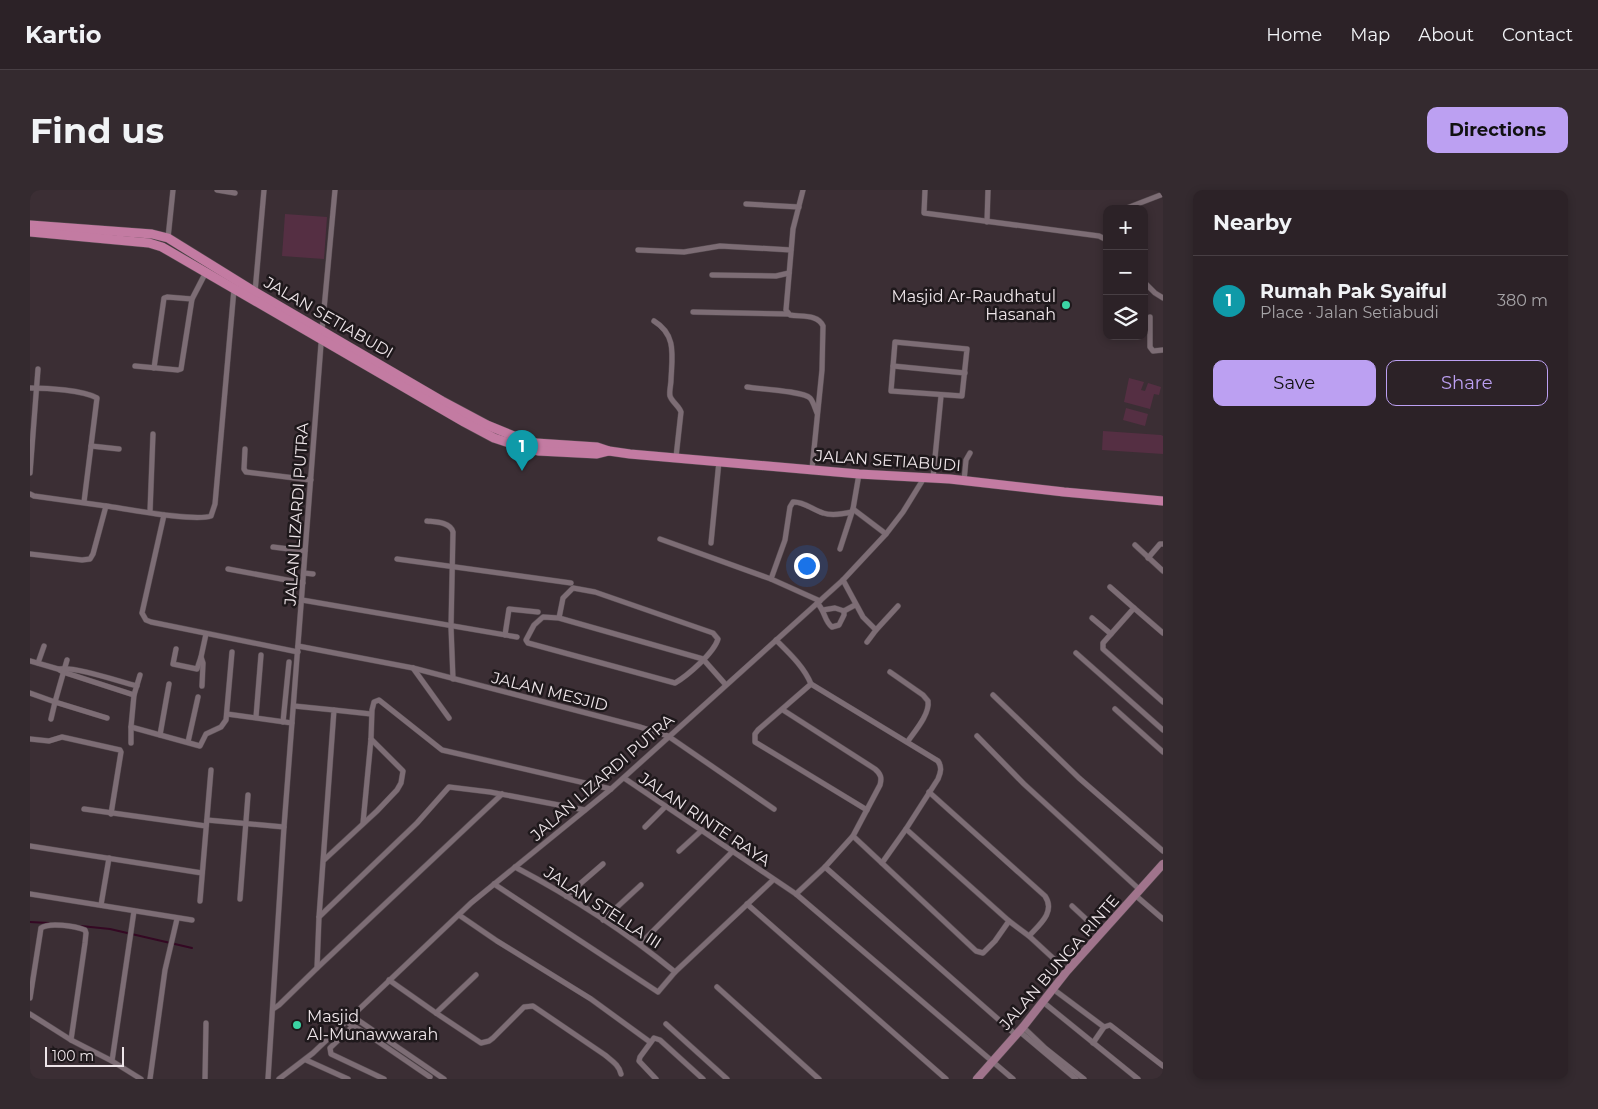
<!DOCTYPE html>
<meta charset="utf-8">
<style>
:root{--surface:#2c2227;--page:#342a2f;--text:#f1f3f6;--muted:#a6a4a7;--line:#483f44;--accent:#bca0f2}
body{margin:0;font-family:Montserrat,sans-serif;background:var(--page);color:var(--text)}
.controls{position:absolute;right:15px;top:15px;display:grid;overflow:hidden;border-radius:10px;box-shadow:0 2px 8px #0003}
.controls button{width:45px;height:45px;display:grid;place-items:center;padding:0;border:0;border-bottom:1px solid var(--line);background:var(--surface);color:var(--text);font:25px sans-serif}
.scale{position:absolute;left:15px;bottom:12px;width:79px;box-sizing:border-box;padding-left:5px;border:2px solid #eee5e9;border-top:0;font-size:14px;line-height:18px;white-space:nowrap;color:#eee5e9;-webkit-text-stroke:4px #1e181b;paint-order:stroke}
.you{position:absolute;left:776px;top:375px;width:18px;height:18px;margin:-12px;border:4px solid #fff;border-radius:50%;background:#1a73e8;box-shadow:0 0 0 8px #1a73e833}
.badge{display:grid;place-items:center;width:32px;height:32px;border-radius:50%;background:var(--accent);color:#fff;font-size:16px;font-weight:700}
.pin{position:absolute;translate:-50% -41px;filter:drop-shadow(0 1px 2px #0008)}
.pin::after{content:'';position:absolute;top:26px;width:18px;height:15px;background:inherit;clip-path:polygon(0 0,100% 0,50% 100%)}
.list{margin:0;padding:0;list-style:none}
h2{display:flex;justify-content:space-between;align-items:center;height:65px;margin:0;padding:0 20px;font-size:21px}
h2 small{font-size:16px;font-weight:400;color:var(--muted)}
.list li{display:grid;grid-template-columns:32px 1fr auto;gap:15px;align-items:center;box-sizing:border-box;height:90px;padding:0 20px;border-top:1px solid var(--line)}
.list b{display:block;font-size:19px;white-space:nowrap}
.list p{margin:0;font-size:16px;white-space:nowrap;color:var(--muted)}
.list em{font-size:16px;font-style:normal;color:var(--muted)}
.actions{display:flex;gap:10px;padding:15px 20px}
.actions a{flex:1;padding:11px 0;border:1px solid var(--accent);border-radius:10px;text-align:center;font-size:18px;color:var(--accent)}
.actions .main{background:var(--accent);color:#111}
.icon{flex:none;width:28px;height:28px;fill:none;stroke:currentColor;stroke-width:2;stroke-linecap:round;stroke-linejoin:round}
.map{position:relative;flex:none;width:1133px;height:889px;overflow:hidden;border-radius:10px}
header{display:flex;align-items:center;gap:30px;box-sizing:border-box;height:70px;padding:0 25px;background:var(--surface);border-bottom:1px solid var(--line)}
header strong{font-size:24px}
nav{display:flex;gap:28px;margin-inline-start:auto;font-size:18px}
.intro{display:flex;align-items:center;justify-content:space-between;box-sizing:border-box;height:120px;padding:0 30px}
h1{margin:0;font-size:35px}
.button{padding:12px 22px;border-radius:10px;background:var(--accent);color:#111;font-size:18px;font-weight:700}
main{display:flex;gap:30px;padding:0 30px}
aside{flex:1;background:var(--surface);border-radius:10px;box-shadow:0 2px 8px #0003}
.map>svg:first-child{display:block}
.green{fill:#552f43}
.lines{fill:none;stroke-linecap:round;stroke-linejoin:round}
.stream{stroke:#340823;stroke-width:2}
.street-casing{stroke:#574c51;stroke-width:6}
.secondary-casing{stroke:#574c51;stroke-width:9}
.primary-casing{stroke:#574c51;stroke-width:10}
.street{stroke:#7d6d75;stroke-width:5}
.secondary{stroke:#a0748c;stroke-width:8}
.primary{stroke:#c37ba2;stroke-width:9}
.poi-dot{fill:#3bd4a4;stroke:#1e181b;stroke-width:2}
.labels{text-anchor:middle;stroke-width:5;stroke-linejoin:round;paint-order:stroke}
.poi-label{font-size:16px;fill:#eee5e9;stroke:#1e181b;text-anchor:end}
.street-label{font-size:16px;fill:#eee5e9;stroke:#1e181b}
</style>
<header>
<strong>Kartio</strong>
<nav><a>Home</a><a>Map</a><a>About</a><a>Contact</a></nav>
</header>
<div class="intro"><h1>Find us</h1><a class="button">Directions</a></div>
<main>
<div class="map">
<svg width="1133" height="889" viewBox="0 0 1133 889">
<rect width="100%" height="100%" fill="#3b2e34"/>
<g class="green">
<polygon points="255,24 297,27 294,69 252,66"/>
<polygon points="1099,188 1114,192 1111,200 1115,201 1118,193 1131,197 1129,205 1124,204 1120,219 1094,212"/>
<polygon points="1096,218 1118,224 1115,236 1093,230"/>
<polygon points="1073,241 1131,245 1133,246 1133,264 1072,260"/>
</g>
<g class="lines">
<g class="stream">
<polyline points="0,732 19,733"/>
<polyline points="51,736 80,739 162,758"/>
</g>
<defs>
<g id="street">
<polyline points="187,0 205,3"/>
<path d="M773,0l-10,39 -7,81 4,5c12,2 28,-1 33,11l-1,44 -10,99"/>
<polyline points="895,0 894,23 1069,46 1077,50"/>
<polyline points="716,14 769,17"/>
<polyline points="1097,18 1133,4"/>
<polyline points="957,32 958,0"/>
<polyline points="138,48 143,0"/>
<polyline points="608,60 654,62 690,56 761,60"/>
<polyline points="682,85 746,86 759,83"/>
<polyline points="1114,92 1125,103 1133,108"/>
<polyline points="225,102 234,0"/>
<polyline points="663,122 758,124"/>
<polyline points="1120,127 1120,157 1123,161 1133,160"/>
<path d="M624,131c23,14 18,35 17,59 0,5 -2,11 -1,16 2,6 9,10 11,16l-5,45"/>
<polygon points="865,152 937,159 932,206 861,201"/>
<polyline points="105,176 148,180 151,179 162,109 176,82"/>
<polyline points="863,176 935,183"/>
<polyline points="124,178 134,108 137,107 162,109"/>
<path d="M717,197c12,2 56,4 63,11 3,3 5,10 7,15"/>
<path d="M0,198c17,0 53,2 67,10l-13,104"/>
<polyline points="61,256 89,259"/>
<polyline points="215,259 214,279 216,282 281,290"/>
<polyline points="0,283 8,179"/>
<polyline points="903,288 911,206"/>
<polyline points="934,291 936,270 940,263"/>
<polyline points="0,304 4,306 76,316"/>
<polyline points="823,319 856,344"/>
<polyline points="120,322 123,244"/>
<polyline points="134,325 112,423 116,430 121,432 268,462"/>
<path d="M397,331c9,1 23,1 26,11l-2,95 2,52"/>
<path d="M630,349l111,40 14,-39 5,-33 3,-5c10,-1 20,8 30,11 9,3 20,1 29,-1"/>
<polyline points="681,353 689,271"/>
<polyline points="1105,355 1133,381"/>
<polyline points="243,357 275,361"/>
<polyline points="810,359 823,319 829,284"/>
<path d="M0,364l52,6 8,-1 3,-5 13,-48c21,3 88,16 105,10l4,-12 19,-215"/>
<polyline points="1118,368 1130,354 1133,354"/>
<polyline points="367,369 541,393"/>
<polyline points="198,379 273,393"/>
<polyline points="274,383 283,384"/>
<polyline points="741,389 790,411"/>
<polyline points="813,390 833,427 846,440 837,452"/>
<polyline points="1080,397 1104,418 1073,453 1073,459 1133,512"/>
<polyline points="272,410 487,447"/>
<path d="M787,413c8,7 7,18 15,24l7,-2 5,-10v-4"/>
<polyline points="1104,418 1133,443"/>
<polyline points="793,420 805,418 814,421 825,415"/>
<path d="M529,428l4,-20 10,-10 22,4 118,41 5,6c-4,14 -31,37 -43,44l-147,-40 -2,-3 8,-15 9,-8 16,1 144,41 23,26"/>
<polyline points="1062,428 1081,444"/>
<polyline points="846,440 868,416"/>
<polyline points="475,445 479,419 508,422"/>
<path d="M746,450c14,14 28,27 35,44l127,77c4,6 3,11 0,18l-32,50 -24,34"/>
<polyline points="268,456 383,478 610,537 638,546 744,619"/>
<polyline points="146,459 143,474 167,479 171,467"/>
<polyline points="1046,463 1133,540"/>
<polyline points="0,471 28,479 33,482 104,505"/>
<polyline points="8,473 14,456"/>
<polyline points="383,478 419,528"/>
<path d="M29,479c19,-2 58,12 78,17"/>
<path d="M860,482l33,23 5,6c2,13 -13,30 -20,40"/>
<polyline points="110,485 104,505 101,537 170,556 176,544 191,537 196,530 202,462"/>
<polyline points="781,494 728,540 725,544 725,552 837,620"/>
<polyline points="172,496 173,473 171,467 176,444"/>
<polyline points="0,503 25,512 37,470"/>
<polyline points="963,505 1049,588 1133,661"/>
<polyline points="264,516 304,520 289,727 287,778"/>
<polyline points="1085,519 1133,562"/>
<polyline points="304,520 341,524"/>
<path d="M753,520l92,59c6,5 7,9 5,16l-27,51 -28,31 -29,27"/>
<polyline points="197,524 262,533"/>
<polyline points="226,527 231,465"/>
<polyline points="21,529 25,512 77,528"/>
<polyline points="253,532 259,472"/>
<polyline points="130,545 139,494"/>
<polyline points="947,546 994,594 1110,700"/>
<polyline points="0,549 19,551 32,547 90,560 91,562 81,624"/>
<polyline points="158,552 168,507"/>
<polyline points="101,553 101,537"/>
<polyline points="594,588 766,704 983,889"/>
<path d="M899,602l116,104c11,16 -6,29 -16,40"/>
<polyline points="54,619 176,636"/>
<polyline points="177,630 254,637"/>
<polyline points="333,633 341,549 342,520 344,512 349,510 412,560 581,599"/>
<polyline points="615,637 635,617"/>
<polyline points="876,639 979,731"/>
<polyline points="823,646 946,761 953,763 965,751 979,731 999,746 1037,781"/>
<polyline points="0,656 172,683"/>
<polyline points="649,661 672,640"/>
<polyline points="294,670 347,621 367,600 371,593 373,581 341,549"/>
<path d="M485,677c57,30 111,65 160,105"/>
<polyline points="795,677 985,844"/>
<polyline points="464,694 628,802 645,782 743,690"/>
<polyline points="0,704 162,730"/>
<polyline points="1105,705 1133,729"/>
<polyline points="536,706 573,674"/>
<polyline points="210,709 218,605"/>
<polyline points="170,711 181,580"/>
<polyline points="717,714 916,889"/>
<polyline points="71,715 79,668"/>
<polyline points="1042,716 1071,743"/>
<polyline points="429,725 467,751 561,809 620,852"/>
<polyline points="289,727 387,633 419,597 460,602 555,620"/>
<polyline points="573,730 611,695"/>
<polyline points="610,754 702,662"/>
<path d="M359,790l47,33 45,30 8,-2 4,-3 31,-31 9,-1 72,49c7,6 14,10 16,19"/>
<polyline points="687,797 789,889"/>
<polyline points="1023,799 1074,837"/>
<path d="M0,808l11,-70c8,-6 34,-2 44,2l1,3 -1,10 -14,97"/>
<polyline points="1013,812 1108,889"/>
<polyline points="243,819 249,815 287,778 472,604"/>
<polyline points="406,823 446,785"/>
<polyline points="0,824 41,850 82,871 111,889"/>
<polyline points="322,826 414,889"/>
<polyline points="317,832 343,848 400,887"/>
<polyline points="636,834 697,889"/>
<polyline points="323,836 300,858 301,864 354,889"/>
<polyline points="993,837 1015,858 1054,889"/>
<polyline points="989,841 1046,889"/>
<polyline points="1063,853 1074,837 1080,835 1133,876"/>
<polyline points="276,870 318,889"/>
<polyline points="82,871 104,721"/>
<polyline points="120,889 135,780 147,729"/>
<polyline points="175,889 176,833"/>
<polyline points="238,889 254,637 292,141 305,0"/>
<polyline points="249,889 283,863 441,713 581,599 813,390 856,344 873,322 894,288"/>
<polyline points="626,889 609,871 610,867 624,848 630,850 673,889"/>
</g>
<polyline id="secondary" points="947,889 993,837 1037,781 1133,674"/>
<g id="primary">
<polyline points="0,35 122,44 138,48 225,102 412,211 457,235 491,249 506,253 567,257 579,261 600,264 829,284 920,289 1034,302 1133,311"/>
<polyline points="0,42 119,53 132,57 434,232 464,248 488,256 508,261 567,264 579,261"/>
</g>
</defs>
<use href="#street" class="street-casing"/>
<use href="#secondary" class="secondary-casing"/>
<use href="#primary" class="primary-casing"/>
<use href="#street" class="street"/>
<use href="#secondary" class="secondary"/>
<use href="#primary" class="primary"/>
</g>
<g class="poi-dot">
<circle cx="1036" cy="115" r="5"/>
<circle cx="267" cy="835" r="5"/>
</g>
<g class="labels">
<g class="poi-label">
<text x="1026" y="112">Masjid Ar-Raudhatul<tspan x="1026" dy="18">Hasanah</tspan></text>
<text x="277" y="832" text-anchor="start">Masjid<tspan x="277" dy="18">Al-Munawwarah</tspan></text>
</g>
<g class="street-label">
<text transform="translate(299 127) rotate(30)" y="6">JALAN SETIABUDI</text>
<text transform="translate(858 270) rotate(4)" y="6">JALAN SETIABUDI</text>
<text transform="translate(266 324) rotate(-86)" y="6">JALAN LIZARDI PUTRA</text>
<text transform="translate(520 501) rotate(14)" y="6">JALAN MESJID</text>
<text transform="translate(572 587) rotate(-41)" y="6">JALAN LIZARDI PUTRA</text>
<text transform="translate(675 629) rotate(34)" y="6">JALAN RINTE RAYA</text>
<text transform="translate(573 717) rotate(33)" y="6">JALAN STELLA III</text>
<text transform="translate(1029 772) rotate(-49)" y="6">JALAN BUNGA RINTE</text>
</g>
</g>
</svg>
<div class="controls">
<button>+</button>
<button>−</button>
<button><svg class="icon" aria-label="layers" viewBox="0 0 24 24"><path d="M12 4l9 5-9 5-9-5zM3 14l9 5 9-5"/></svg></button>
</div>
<div class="scale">100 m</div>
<div class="you"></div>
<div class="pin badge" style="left:492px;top:281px;background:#0f9aa8">1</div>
</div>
<aside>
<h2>Nearby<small></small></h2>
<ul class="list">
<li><span class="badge" style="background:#0f9aa8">1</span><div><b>Rumah Pak Syaiful</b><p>Place · Jalan Setiabudi</p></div><em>380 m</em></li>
</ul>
<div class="actions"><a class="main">Save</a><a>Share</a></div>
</aside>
</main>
